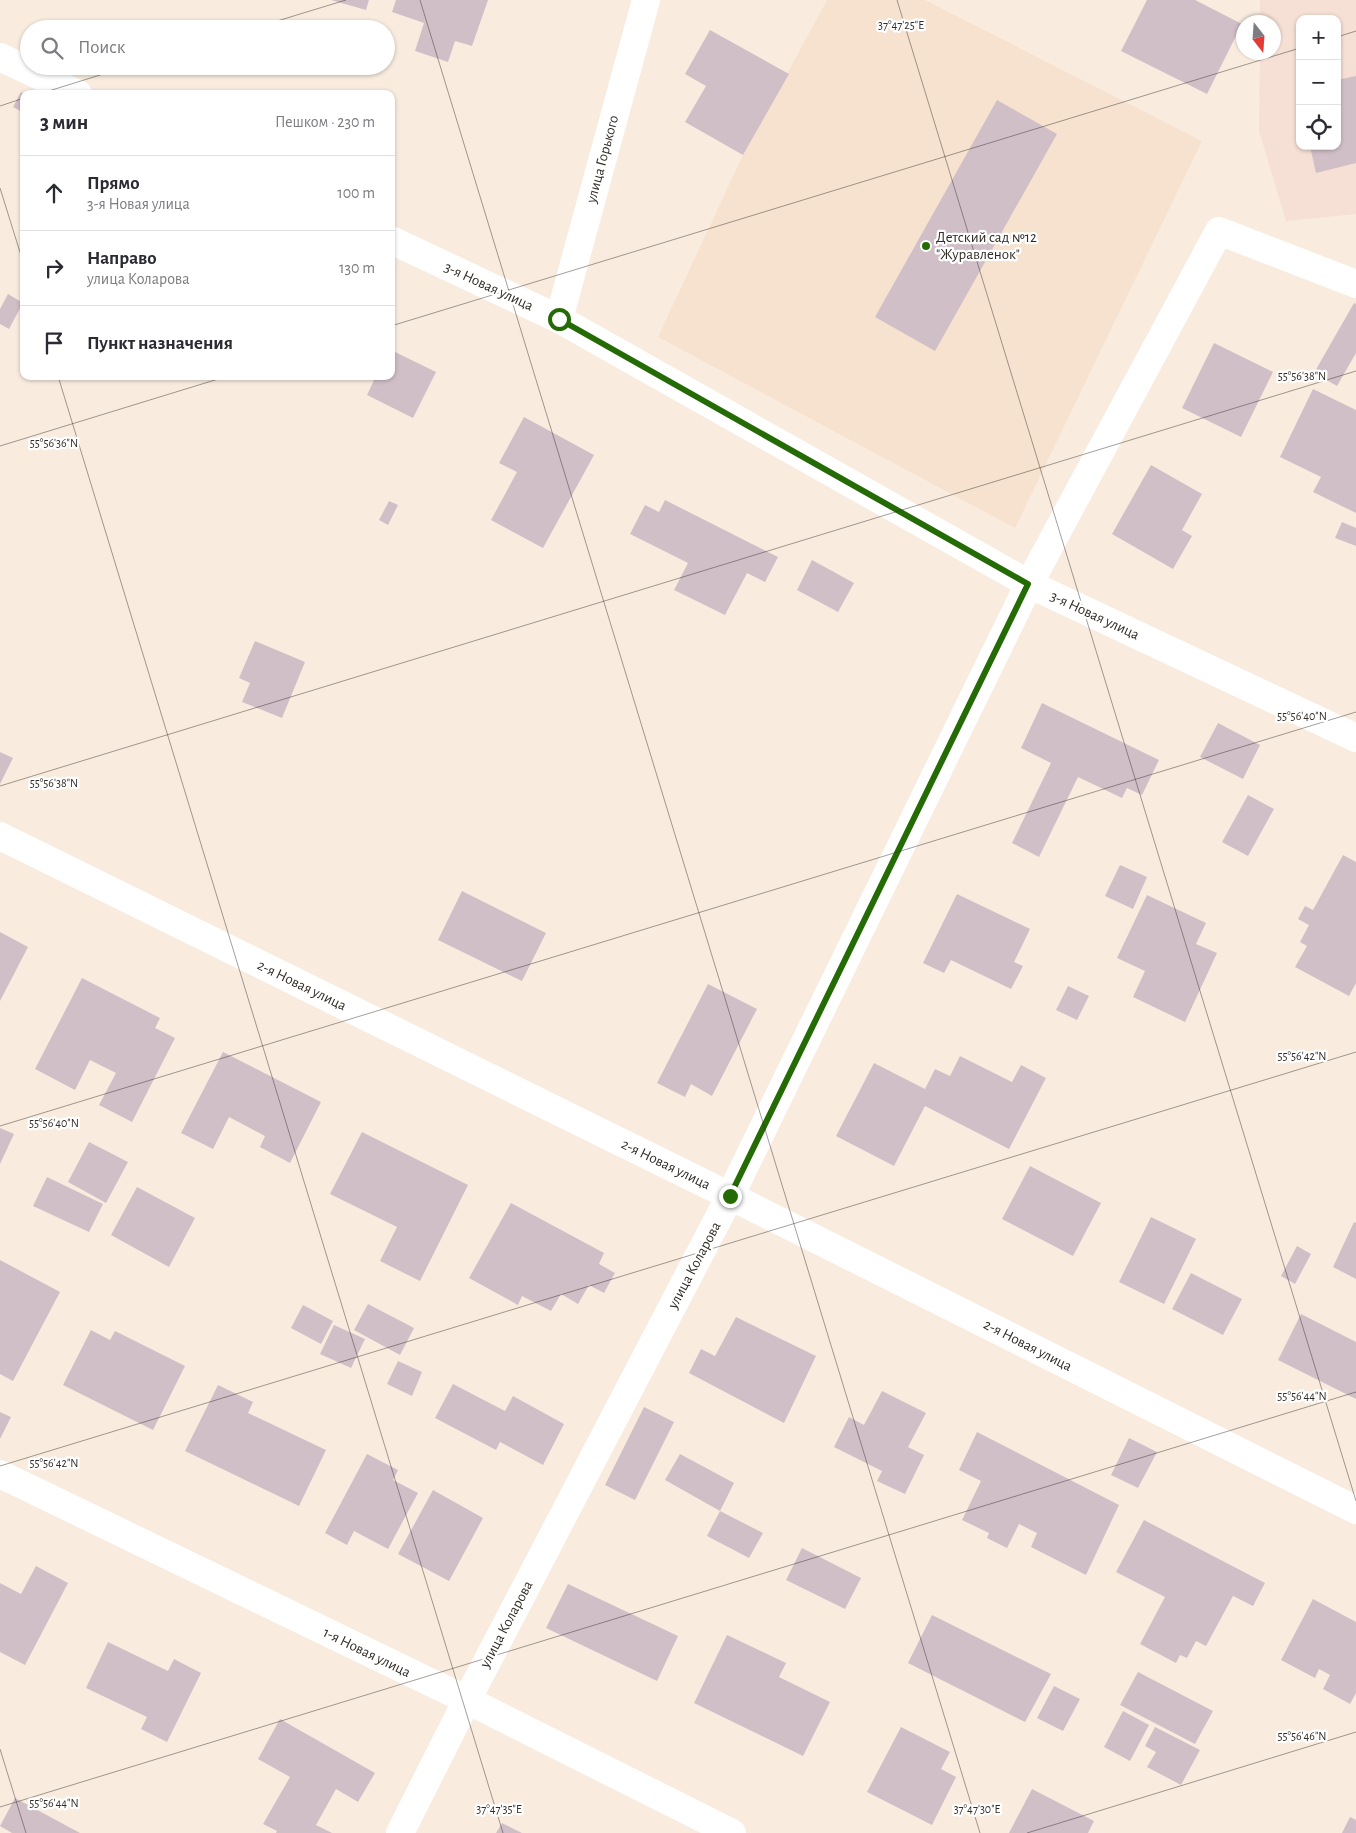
<!DOCTYPE html>
<html lang="ru">
<meta charset="utf-8">
<style>
:root{--surface:#fff;--page:#f7f7f7;--text:#2b2b33;--muted:#7c7c81;--line:#e1e1e2}
body{margin:0;font-family:"Alegreya Sans",sans-serif;background:var(--page);color:var(--text)}
.controls{position:absolute;right:15px;top:15px;display:grid;overflow:hidden;border-radius:10px;box-shadow:0 1px 4px #0004}
.controls button{width:45px;height:45px;display:grid;place-items:center;padding:0;border:0;border-bottom:1px solid var(--line);background:var(--surface);color:var(--text);font:25px sans-serif}
.compass{position:absolute;left:1236px;top:15px;width:45px;height:45px;border-radius:50%;background:var(--surface);box-shadow:0 1px 4px #0004;rotate:163deg}
.stop{position:absolute;width:15px;height:15px;margin:-11px;border:4px solid #246b05;border-radius:50%;background:#fff}
.stop.end{background:#246b05;border-color:#fff;box-shadow:0 1px 5px #0008}
.list{margin:0;padding:0;list-style:none}
h2{display:flex;justify-content:space-between;align-items:center;height:65px;margin:0;padding:0 20px;font-size:21px}
h2 small{font-size:16px;font-weight:400;color:var(--muted)}
.list li{display:grid;grid-template-columns:32px 1fr auto;gap:15px;align-items:center;box-sizing:border-box;height:75px;padding:0 20px;border-top:1px solid var(--line)}
.list b{display:block;font-size:19px;white-space:nowrap}
.list p{margin:0;font-size:16px;white-space:nowrap;color:var(--muted)}
.list em{font-size:16px;font-style:normal;color:var(--muted)}
.icon{flex:none;width:28px;height:28px;fill:none;stroke:currentColor;stroke-width:2;stroke-linecap:round;stroke-linejoin:round}
.map{position:relative;flex:none;width:1356px;height:1833px;overflow:hidden}
.search{position:absolute;background:var(--surface);box-shadow:0 1px 4px #0004;left:20px;top:20px;width:375px;height:55px;display:flex;align-items:center;gap:12px;box-sizing:border-box;padding:0 18px;border-radius:28px;color:var(--muted);font-size:19px}
.panel{position:absolute;background:var(--surface);box-shadow:0 1px 4px #0004;left:20px;top:90px;width:375px;height:290px;border-radius:10px}
.map>svg:first-child{display:block}
.built{fill:#f6e2cf}
.industrial{fill:#f6dfd4;fill-rule:evenodd}
.building{fill:#d1bfc8}
.lines{fill:none;stroke-linecap:round;stroke-linejoin:round}
.minor{stroke:#fff;stroke-width:28}
.route{stroke:#246b05;stroke-width:6}
.ticks{fill:none;stroke:#312c27;stroke-width:1;stroke-opacity:0.45}
.poi-dot{fill:#246b05;stroke:#fff;stroke-width:2}
.labels{text-anchor:middle;stroke-width:4.5;stroke-linejoin:round;paint-order:stroke}
.street-label{font-size:15px;fill:#312c27;stroke:#fff}
.poi-label{font-size:15px;fill:#312c27;stroke:#fff;text-anchor:start}
.ticks-label{font-size:12px;text-anchor:middle;fill:#312c27;stroke:#fff;stroke-width:4.5;stroke-linejoin:round;paint-order:stroke}
</style>
<div class="map">
<svg width="1356" height="1833" viewBox="0 0 1356 1833">
<rect width="100%" height="100%" fill="#f9ecdf"/>
<polygon class="built" points="827,0 925,0 1202,141 1015,528 658,337 743,155"/>
<path class="industrial" d="M1260,0h96v214l-70,7 -27,-90 1,-78 14,-1v-30h-14zM1300,19h37v127h-37z"/>
<g class="building">
<polygon points="331,0 369,0 366,10"/>
<polygon points="396,0 488,0 472,46 455,41 448,62 415,51 424,23 392,12"/>
<polygon points="1147,0 1195,0 1242,24 1207,94 1121,51"/>
<polygon points="710,30 789,74 743,155 685,122 706,86 685,74"/>
<polygon points="1356,76 1356,163 1316,173 1310,146 1337,146 1337,80"/>
<polygon points="21,92 24,94 24,113 13,107"/>
<polygon points="997,100 1057,134 935,351 875,317"/>
<polygon points="8,294 23,303 9,329 0,324 0,309"/>
<polygon points="1354,303 1356,304 1356,353 1337,386 1314,373"/>
<polygon points="1214,343 1273,372 1241,437 1182,408"/>
<polygon points="391,350 436,372 413,418 367,395 376,376 391,376"/>
<polygon points="1313,389 1356,410 1356,513 1313,492 1321,477 1280,457"/>
<polygon points="524,417 594,455 543,548 491,520 517,472 499,463"/>
<polygon points="1151,465 1202,494 1182,530 1192,536 1173,569 1112,534"/>
<polygon points="665,500 778,557 765,582 747,573 725,615 674,590 688,563 630,534 645,505 659,512"/>
<polygon points="389,501 398,505 388,525 379,520"/>
<polygon points="1342,522 1356,528 1356,546 1335,538"/>
<polygon points="812,560 854,583 838,612 797,590"/>
<polygon points="255,641 305,662 282,718 242,702 250,683 239,678"/>
<polygon points="1042,703 1159,760 1142,795 1127,788 1122,798 1078,777 1039,857 1012,843 1051,763 1021,748"/>
<polygon points="1218,723 1260,745 1243,779 1200,757"/>
<polygon points="0,752 13,758 0,784"/>
<polygon points="1248,795 1274,809 1248,856 1222,842"/>
<polygon points="1343,855 1356,862 1356,983 1349,996 1295,967 1307,946 1300,942 1309,925 1298,919 1305,906 1313,910"/>
<polygon points="1120,865 1147,877 1133,909 1105,896"/>
<polygon points="462,891 546,933 522,981 438,940"/>
<polygon points="957,894 1030,929 1014,962 1023,966 1011,989 951,960 944,973 923,963"/>
<polygon points="1147,895 1206,923 1196,944 1217,953 1185,1022 1133,997 1145,971 1117,958"/>
<polygon points="0,932 28,947 0,1001"/>
<polygon points="82,978 160,1018 155,1028 175,1038 132,1122 99,1105 116,1073 90,1060 75,1090 35,1069"/>
<polygon points="708,984 757,1009 712,1096 691,1084 685,1097 657,1083"/>
<polygon points="1068,986 1089,996 1077,1020 1056,1010"/>
<polygon points="223,1052 321,1102 290,1163 260,1147 265,1136 229,1117 213,1149 181,1133"/>
<polygon points="960,1056 1012,1082 1021,1065 1046,1078 1009,1149 925,1106 894,1166 836,1136 874,1063 925,1089 935,1069 950,1076"/>
<polygon points="0,1128 14,1134 0,1164"/>
<polygon points="362,1132 468,1185 420,1281 380,1261 397,1227 330,1194"/>
<polygon points="89,1142 128,1162 106,1203 68,1182"/>
<polygon points="1030,1166 1101,1203 1073,1256 1002,1219"/>
<polygon points="47,1177 103,1204 89,1232 33,1206"/>
<polygon points="137,1187 195,1218 169,1267 111,1235"/>
<polygon points="511,1203 604,1253 599,1264 615,1273 604,1293 589,1285 578,1304 561,1294 551,1311 522,1296 518,1305 469,1278"/>
<polygon points="1151,1217 1196,1239 1164,1304 1119,1282"/>
<polygon points="1354,1222 1356,1223 1356,1279 1333,1267"/>
<polygon points="1297,1246 1311,1254 1295,1284 1281,1276"/>
<polygon points="0,1260 60,1292 13,1381 0,1374"/>
<polygon points="1191,1273 1242,1299 1223,1335 1172,1309"/>
<polygon points="368,1304 414,1328 400,1355 354,1330"/>
<polygon points="303,1305 333,1321 321,1344 291,1328"/>
<polygon points="1301,1314 1356,1342 1356,1399 1278,1360"/>
<polygon points="736,1317 816,1356 784,1423 689,1373 701,1349 715,1356"/>
<polygon points="334,1325 365,1339 351,1368 320,1354"/>
<polygon points="91,1330 110,1340 115,1331 185,1366 153,1430 63,1385"/>
<polygon points="398,1361 422,1372 412,1396 387,1384"/>
<polygon points="453,1384 505,1411 513,1396 564,1424 543,1465 500,1442 496,1450 435,1418"/>
<polygon points="218,1385 253,1402 248,1413 326,1450 299,1506 185,1451"/>
<polygon points="882,1391 926,1413 908,1447 924,1455 905,1494 877,1481 882,1471 834,1447 849,1417 864,1425"/>
<polygon points="644,1407 674,1422 635,1500 605,1485"/>
<polygon points="0,1412 11,1417 0,1439"/>
<polygon points="977,1432 1119,1505 1086,1575 1031,1547 1037,1533 1019,1524 1007,1548 987,1538 989,1533 962,1520 981,1481 959,1470"/>
<polygon points="1129,1438 1157,1452 1138,1488 1111,1475"/>
<polygon points="367,1454 398,1470 393,1480 418,1493 388,1549 354,1531 347,1545 325,1533"/>
<polygon points="680,1454 734,1483 720,1511 665,1480"/>
<polygon points="433,1490 483,1518 449,1581 398,1554"/>
<polygon points="720,1511 763,1533 749,1558 707,1536"/>
<polygon points="1144,1520 1265,1583 1253,1606 1233,1596 1206,1646 1196,1641 1187,1658 1180,1655 1176,1663 1140,1644 1165,1597 1116,1572"/>
<polygon points="802,1548 861,1578 845,1609 786,1580"/>
<polygon points="36,1566 68,1583 25,1665 0,1652 0,1583 21,1594"/>
<polygon points="568,1584 678,1636 657,1681 546,1628"/>
<polygon points="1313,1599 1356,1622 1356,1693 1350,1704 1323,1689 1330,1675 1319,1669 1315,1678 1281,1660"/>
<polygon points="932,1615 1051,1674 1025,1722 908,1663"/>
<polygon points="727,1635 786,1663 779,1677 830,1702 803,1756 694,1703"/>
<polygon points="108,1642 168,1671 174,1659 201,1673 167,1742 141,1729 147,1717 86,1688"/>
<polygon points="1138,1672 1213,1711 1195,1744 1120,1705"/>
<polygon points="1054,1686 1080,1699 1063,1731 1037,1718"/>
<polygon points="1123,1711 1149,1725 1130,1761 1104,1747"/>
<polygon points="280,1719 375,1773 358,1802 336,1789 316,1825 332,1833 276,1833 277,1831 263,1824 290,1777 258,1759"/>
<polygon points="901,1727 950,1752 941,1769 956,1777 932,1825 867,1792"/>
<polygon points="1155,1727 1200,1750 1181,1785 1147,1767 1156,1752 1145,1746"/>
<polygon points="1032,1789 1094,1821 1088,1833 1009,1833"/>
<polygon points="15,1798 80,1833 12,1833 0,1826"/>
<polygon points="1350,1817 1356,1820 1356,1833 1342,1833"/>
<polygon points="502,1823 522,1833 496,1833"/>
</g>
<g class="lines">
<g class="minor">
<polyline points="0,57 78,94"/>
<polyline points="391,240 559,319 1029,584 1356,738"/>
<polyline points="559,319 646,0"/>
<polyline points="0,836 730,1196 1356,1510"/>
<polyline points="0,1474 467,1700 732,1833"/>
<polyline points="400,1833 467,1700 730,1196 1029,584 1219,231 1356,284"/>
</g>
</g>
<g class="lines">
<polyline class="route" points="559,319 1028,584 730,1196"/>
</g>
<path class="ticks" d="M420,0l560,1833M897,0l459,1501M251,29l95,-29M1337,37l19,-6M39,94l90,-28M0,106l24,-8M0,188l24,77M391,326l909,-278M58,376l445,1457M0,446l228,-70M0,786l1356,-415M0,1126l1356,-414M0,1466l1356,-414M0,1749l26,84M0,1807l1356,-415M1027,1833l329,-101"/>
<circle class="poi-dot" cx="926" cy="246" r="5"/>
<g class="labels">
<g class="street-label">
<text transform="translate(602 159) rotate(-75)" y="5">улица Горького</text>
<text transform="translate(489 286) rotate(25)" y="5">3-я Новая улица</text>
<text transform="translate(1095 615) rotate(25)" y="5">3-я Новая улица</text>
<text transform="translate(302 985) rotate(26)" y="5">2-я Новая улица</text>
<text transform="translate(666 1164) rotate(26)" y="5">2-я Новая улица</text>
<text transform="translate(694 1265) rotate(-62)" y="5">улица Коларова</text>
<text transform="translate(1028 1345) rotate(27)" y="5">2-я Новая улица</text>
<text transform="translate(506 1624) rotate(-62)" y="5">улица Коларова</text>
<text transform="translate(367 1652) rotate(26)" y="5">1-я Новая улица</text>
</g>
<g class="poi-label">
<text x="936" y="242">Детский сад №12<tspan x="936" dy="17">"Журавленок"</tspan></text>
</g>
</g>
<g class="ticks-label">
<text x="901" y="29">37°47'25"E</text>
<text x="1302" y="380">55°56'38"N</text>
<text x="54" y="447">55°56'36"N</text>
<text x="1302" y="720">55°56'40"N</text>
<text x="54" y="787">55°56'38"N</text>
<text x="1302" y="1060">55°56'42"N</text>
<text x="54" y="1127">55°56'40"N</text>
<text x="1302" y="1400">55°56'44"N</text>
<text x="54" y="1467">55°56'42"N</text>
<text x="1302" y="1740">55°56'46"N</text>
<text x="54" y="1807">55°56'44"N</text>
<text x="499" y="1813">37°47'35"E</text>
<text x="977" y="1813">37°47'30"E</text>
</g>
</svg>
<div class="controls">
<button>+</button>
<button>−</button>
<button><svg class="icon" aria-label="locate" viewBox="0 0 24 24"><circle cx="12" cy="12" r="6"/><path d="M12 2v4M12 18v4M2 12h4M18 12h4"/></svg></button>
</div>
<svg class="compass" viewBox="-18 -18 36 36"><path d="M0-13l5 13h-10z" fill="#e53935"/><path d="M0 13l5-13h-10z" fill="#7c7c81"/></svg>
<div class="stop" style="left:559px;top:319px"></div>
<div class="stop end" style="left:730px;top:1196px"></div>
<div class="search"><svg class="icon" aria-label="search" viewBox="0 0 24 24"><circle cx="10" cy="10" r="6"/><path d="M15 15l6 6"/></svg>Поиск</div>
<section class="panel">
<h2>3 мин<small>Пешком · 230 m</small></h2>
<ul class="list">
<li><svg class="icon" aria-label="ahead" viewBox="0 0 24 24"><path d="M12 20V5M6 11l6-6 6 6"/></svg><div><b>Прямо</b><p>3-я Новая улица</p></div><em>100 m</em></li>
<li><svg class="icon" aria-label="right" viewBox="0 0 24 24"><path d="M7 20v-9h11M14 6l5 5-5 5"/></svg><div><b>Направо</b><p>улица Коларова</p></div><em>130 m</em></li>
<li><svg class="icon" aria-label="arrive" viewBox="0 0 24 24"><path d="M6 21V4h12l-3 4 3 4H6"/></svg><div><b>Пункт назначения</b></div></li>
</ul>
</section>
</div>
